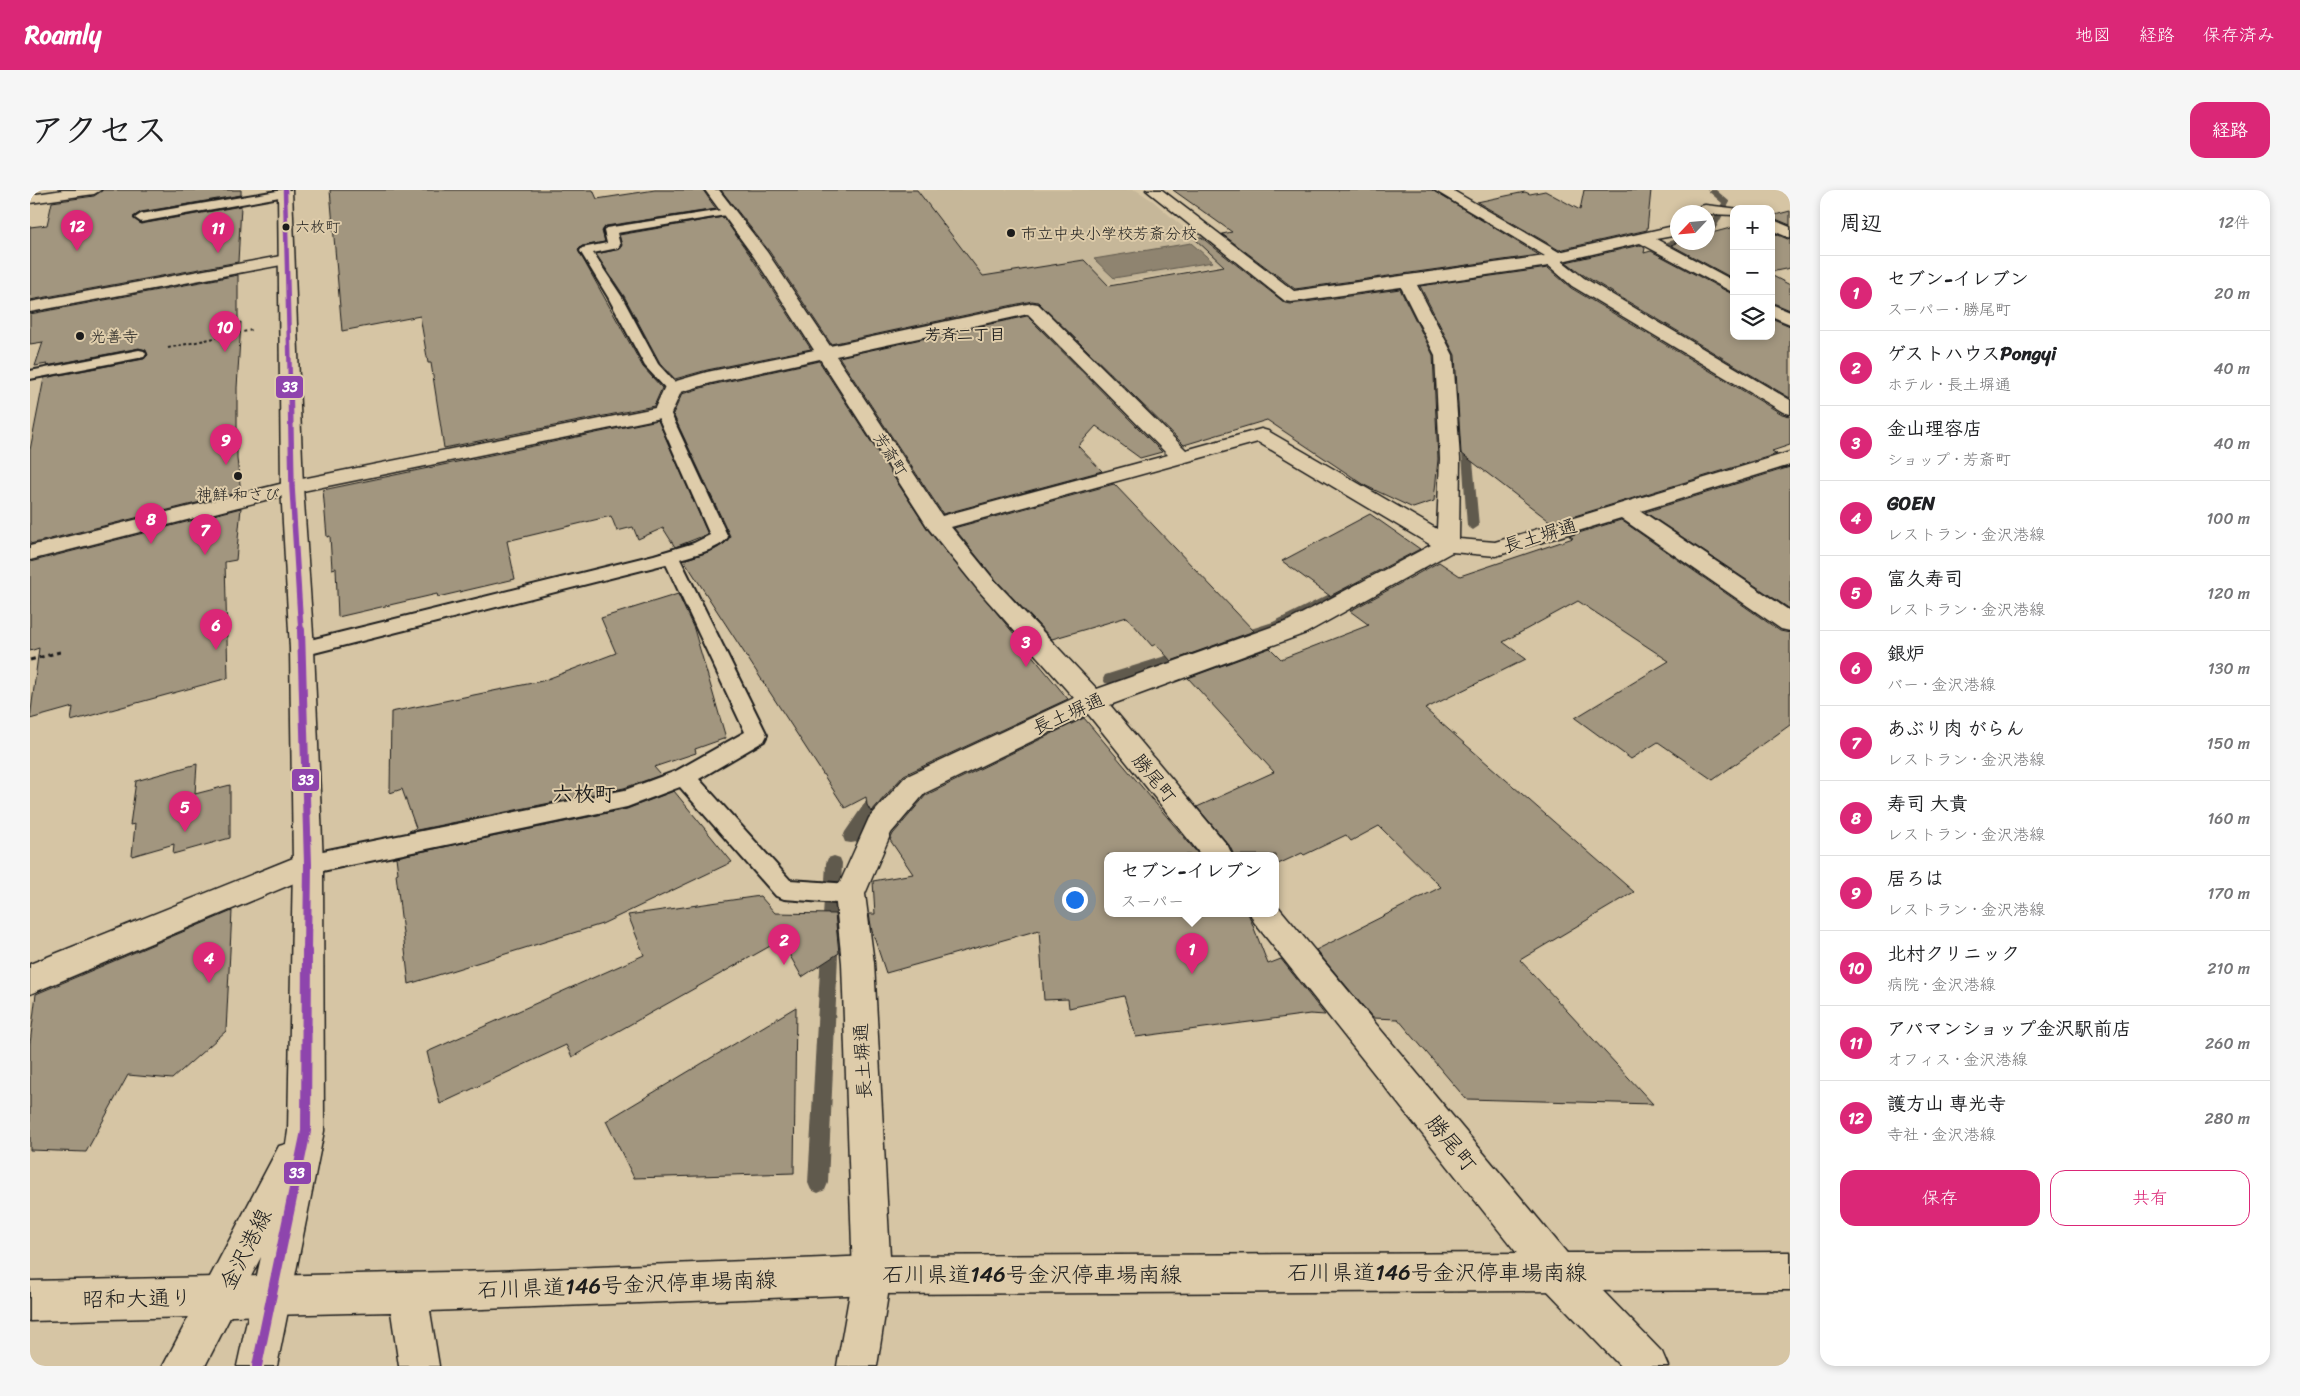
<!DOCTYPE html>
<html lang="ja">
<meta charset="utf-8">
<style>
:root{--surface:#fff;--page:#f6f6f6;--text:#202124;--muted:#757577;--line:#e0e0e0;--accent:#db2777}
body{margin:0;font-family:Sriracha,"Klee One",sans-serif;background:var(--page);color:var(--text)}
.controls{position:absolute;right:15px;top:15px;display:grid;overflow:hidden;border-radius:10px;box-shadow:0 2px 8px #0003}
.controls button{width:45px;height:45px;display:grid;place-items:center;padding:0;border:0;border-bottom:1px solid var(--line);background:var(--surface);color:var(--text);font:25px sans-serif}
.compass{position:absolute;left:1640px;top:15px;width:45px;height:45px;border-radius:50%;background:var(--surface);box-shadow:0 2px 8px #0003;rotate:244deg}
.you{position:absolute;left:1044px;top:709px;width:18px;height:18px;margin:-12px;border:4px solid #fff;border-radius:50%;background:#1a73e8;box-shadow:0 0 0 8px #1a73e833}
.badge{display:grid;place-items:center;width:32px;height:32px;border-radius:50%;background:var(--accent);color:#fff;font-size:16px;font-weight:700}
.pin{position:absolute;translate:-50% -41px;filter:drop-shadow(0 1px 2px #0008)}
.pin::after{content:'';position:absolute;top:26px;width:18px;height:15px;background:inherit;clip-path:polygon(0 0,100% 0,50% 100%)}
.popup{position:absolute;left:1074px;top:662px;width:175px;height:65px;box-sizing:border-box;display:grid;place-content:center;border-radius:10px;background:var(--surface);filter:drop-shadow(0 1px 4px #0005);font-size:16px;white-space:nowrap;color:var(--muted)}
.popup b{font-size:19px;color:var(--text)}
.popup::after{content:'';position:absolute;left:50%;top:100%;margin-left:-10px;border:10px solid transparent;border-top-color:var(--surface)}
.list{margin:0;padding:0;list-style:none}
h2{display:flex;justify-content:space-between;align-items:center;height:65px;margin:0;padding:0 20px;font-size:21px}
h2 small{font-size:16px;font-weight:400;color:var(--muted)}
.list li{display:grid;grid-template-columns:32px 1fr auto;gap:15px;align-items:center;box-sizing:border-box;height:75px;padding:0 20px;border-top:1px solid var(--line)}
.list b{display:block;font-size:19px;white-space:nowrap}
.list p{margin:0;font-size:16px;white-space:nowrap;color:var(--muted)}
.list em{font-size:16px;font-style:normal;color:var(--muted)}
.actions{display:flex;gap:10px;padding:15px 20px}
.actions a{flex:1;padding:11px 0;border:1px solid var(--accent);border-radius:15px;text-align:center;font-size:18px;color:var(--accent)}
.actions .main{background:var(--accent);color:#fff}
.icon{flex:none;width:28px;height:28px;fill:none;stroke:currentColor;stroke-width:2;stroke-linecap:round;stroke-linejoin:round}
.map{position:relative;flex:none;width:1760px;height:1176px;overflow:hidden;border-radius:15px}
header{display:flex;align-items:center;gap:30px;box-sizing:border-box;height:70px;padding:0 25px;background:var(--accent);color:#fff}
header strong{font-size:24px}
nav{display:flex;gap:28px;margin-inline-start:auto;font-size:18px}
.intro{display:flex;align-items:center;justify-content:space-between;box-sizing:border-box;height:120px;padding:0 30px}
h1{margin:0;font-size:35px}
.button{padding:12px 22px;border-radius:15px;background:var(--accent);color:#fff;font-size:18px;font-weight:700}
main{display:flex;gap:30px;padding:0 30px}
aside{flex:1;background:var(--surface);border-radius:15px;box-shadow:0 2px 8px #0003}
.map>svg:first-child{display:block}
.built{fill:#c6b799}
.water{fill:#8f8470;stroke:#615a4e}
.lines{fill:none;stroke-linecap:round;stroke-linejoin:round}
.stream{fill:#615a4e;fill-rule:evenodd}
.building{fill:#a2967f;stroke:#1c1c1c}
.lane-casing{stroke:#1c1c1c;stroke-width:4}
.street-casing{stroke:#1c1c1c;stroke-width:3}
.secondary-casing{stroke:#1c1c1c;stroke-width:3}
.primary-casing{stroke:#1c1c1c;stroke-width:3}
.path-far1{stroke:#1c1c1c;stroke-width:2;stroke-dasharray:3 2.5;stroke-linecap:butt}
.path{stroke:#1c1c1c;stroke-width:3;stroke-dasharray:5 4;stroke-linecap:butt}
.lane{fill:#deccaa;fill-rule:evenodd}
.street{fill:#deccaa;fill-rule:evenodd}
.secondary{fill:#deccaa;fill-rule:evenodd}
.primary{fill:#deccaa;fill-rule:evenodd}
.bus-1-far3-casing{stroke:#deccaa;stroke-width:7}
.bus-1-far2-casing{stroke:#deccaa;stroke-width:9}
.bus-1-far1-casing{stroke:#deccaa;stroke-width:11}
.bus-1-casing{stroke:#deccaa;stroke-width:14}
.bus-1-far3{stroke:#8e44ad;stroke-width:4.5}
.bus-1-far2{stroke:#8e44ad;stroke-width:5.5}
.bus-1-far1{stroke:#8e44ad;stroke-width:8}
.bus-1{stroke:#8e44ad;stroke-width:10}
.bus-dot{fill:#1c1c1c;stroke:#deccaa;stroke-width:2}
.labels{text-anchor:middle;stroke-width:4;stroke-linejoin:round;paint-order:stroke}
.far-bus-label{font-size:15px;fill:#1c1c1c;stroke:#deccaa;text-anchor:start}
.far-poi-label{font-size:16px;fill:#1c1c1c;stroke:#deccaa;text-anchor:start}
.far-neighbourhood-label{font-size:16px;font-weight:bold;fill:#1c1c1c;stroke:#deccaa}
.far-street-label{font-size:16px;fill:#1c1c1c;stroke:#deccaa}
.street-label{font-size:19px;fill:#1c1c1c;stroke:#deccaa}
.quarter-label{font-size:21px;font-weight:bold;fill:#1c1c1c;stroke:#deccaa}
.near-street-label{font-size:22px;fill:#1c1c1c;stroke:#deccaa}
.line-badge{stroke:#deccaa;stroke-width:2}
.badge-label{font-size:14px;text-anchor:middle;font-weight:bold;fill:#fff}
</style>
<header>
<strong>Roamly</strong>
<nav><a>地図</a><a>経路</a><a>保存済み</a></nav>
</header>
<div class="intro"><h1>アクセス</h1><a class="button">経路</a></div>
<main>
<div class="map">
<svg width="1760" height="1176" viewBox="0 0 1760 1176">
<rect width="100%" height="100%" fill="#d6c5a4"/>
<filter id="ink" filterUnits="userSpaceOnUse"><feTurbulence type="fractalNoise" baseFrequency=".02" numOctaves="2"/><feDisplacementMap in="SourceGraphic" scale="10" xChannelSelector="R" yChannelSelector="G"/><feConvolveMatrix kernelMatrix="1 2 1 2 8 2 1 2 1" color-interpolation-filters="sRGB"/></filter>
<g filter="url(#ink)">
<polygon class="built" points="770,0 1106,0 1123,11 1195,74 1049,99 900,130"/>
<polygon class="water" points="1161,53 1183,72 1084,88 1064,69"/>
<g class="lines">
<g class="stream">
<polygon points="1677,0 1686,0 1700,12 1682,45 1678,48 1678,38 1692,13"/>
<polygon points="1648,49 1648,52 1651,53 1637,56 1633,53"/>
<polygon points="1436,246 1441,249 1449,336 1443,340 1437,336 1431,249"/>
<polygon points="1328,390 1334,394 1332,397 1253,438 1080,494 1075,493 1073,489 1075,485 1243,432"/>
<polygon points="850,596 855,598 858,602 855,606 827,652 821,653 815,652 813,647 815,642 845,598"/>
<polygon points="804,666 810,668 812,673 798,993 795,1000 788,1003 781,1000 778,993 796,673 798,668"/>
</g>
</g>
<g class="building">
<polygon points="73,0 211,0 211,5 111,22 103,27 111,34 211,16 208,72 0,110 0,37 17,35 22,12 64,6"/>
<polygon points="300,0 563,0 567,9 625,0 673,0 686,19 576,36 572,41 575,52 552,56 548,60 613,177 632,198 624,216 414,258 401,173 398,173 390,126 312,141"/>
<polygon points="691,0 887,0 953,86 1054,70 1079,96 1194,76 1164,48 1171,47 1255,113 1261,114 1370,99 1403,165 1408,269 1404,311 1383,318 1336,296 1237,230 1154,255 1008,112 1002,111 801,154 739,61"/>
<polygon points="1143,0 1402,0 1509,65 1265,99 1192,44 1202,42"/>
<polygon points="1554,0 1621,0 1617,40 1529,60 1447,12 1495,2 1500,4 1515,1 1550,20"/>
<polygon points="1760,21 1760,35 1741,27 1741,26"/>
<polygon points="693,27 722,68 781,159 677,180 645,189 630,173 594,106 566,64 590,59 592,55 589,45"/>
<polygon points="1704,37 1704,89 1641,55 1649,52 1678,52 1678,44"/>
<polygon points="1741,42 1760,50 1760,78 1741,82"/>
<polygon points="1610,55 1615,58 1614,63 1621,61 1704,105 1704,146 1741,146 1741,128 1760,136 1760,208 1555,86 1536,72"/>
<polygon points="1518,78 1541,98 1752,224 1760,226 1760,255 1742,261 1747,264 1522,333 1431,263 1425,165 1390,96"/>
<polygon points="208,85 208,133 211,132 207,198 207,269 211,302 0,354 0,260 14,188 114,169 118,165 116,160 109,158 16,176 17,174 5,176 13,152 0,154 0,124"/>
<polygon points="1741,85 1760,95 1760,120 1741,112"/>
<polygon points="997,126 1132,262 1110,268 1066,236 1048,256 1072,281 913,324 809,167"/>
<polygon points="789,171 898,340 1038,509 874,585 841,622 837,615 836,607 815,618 654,370 684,360 695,353 700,346 643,224 652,204 681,195"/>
<polygon points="628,230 678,344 645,357 633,338 608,349 603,337 587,341 581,326 477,351 485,389 408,407 407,404 308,427 306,378 302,379 300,346 297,347 293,300"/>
<polygon points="1760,277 1760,419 1615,322"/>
<polygon points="1084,294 1224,441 1141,471 1126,454 1122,456 1097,427 1022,449 966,390 924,338"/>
<polygon points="211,318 206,370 195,372 198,488 41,531 43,517 0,529 9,458 0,461 0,372"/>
<polygon points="1340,324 1390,359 1300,406 1252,371"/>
<polygon points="1591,330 1750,441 1760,443 1760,535 1683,590 1628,552 1601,569 1545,528 1639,471 1548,411 1473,452 1496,469 1395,519 1604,702 1490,770 1623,914 1436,909 1368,829 1343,828 1286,760 1411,697 1349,636 1321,651 1316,645 1274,665 1272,663 1246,675 1246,665 1204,665 1199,655 1167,617 1244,582 1158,488 1240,458 1251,469 1339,435 1320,421 1409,372 1430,386 1543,348 1539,346"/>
<polygon points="648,404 664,439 696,548 665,559 666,563 624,577 631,585 594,598 377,642 386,638 372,599 360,603 361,522 512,491 586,463 571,428"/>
<polygon points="1054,528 1169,665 1078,665 1078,723 1218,723 1238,774 1251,769 1295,825 1280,824 1106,847 1094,806 1039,818 1038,809 1014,810 1009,740 856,783 842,741 839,724 845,724 843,691 883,684 860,650 863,644 896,605"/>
<polygon points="167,574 165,604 200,595 200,648 143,664 144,654 102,666 105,634 100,635 106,591"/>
<polygon points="644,601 702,672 572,734 379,794 366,684 368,683 366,667 597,619"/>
<polygon points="730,706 745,723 805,724 809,763 772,787 751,750 542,867 536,855 410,914 397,862 614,765 598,725"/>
<polygon points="202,721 196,841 142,889 98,885 56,962 0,960 0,854 6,804"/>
<polygon points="766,817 764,983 604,988 576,931"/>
</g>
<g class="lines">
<defs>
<g id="lane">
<polygon points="253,0 259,1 261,3 255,6 111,32 105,28 111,24"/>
<polygon points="698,19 704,22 702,24 587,43 590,55 588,58 563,63 592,107 628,174 650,198 648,201 638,201 615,176 578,107 550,61 552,58 577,53 574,41 576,38"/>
<polygon points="109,160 114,161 116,164 114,167 0,189 0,181"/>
<path d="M633,218l7,4 58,125c-9,13 -33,17 -48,22l87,176 -3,6 -65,38 91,101 60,4 8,3 4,7 -4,7 -8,3 -66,-5 -8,-3 -96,-109 -53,20 -319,67 -8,-3 -3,-7 3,-7 8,-3 317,-64 51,-19 69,-39 -79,-168 -364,92 -7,-2 -3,-5 3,-5 7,-2 352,-87 40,-12 16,-8 -54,-123z"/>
</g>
<g id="street">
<polygon points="33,0 71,0 64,4 0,13 0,5"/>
<path d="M675,0h14l48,62 63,94 202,-43 6,1 148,146 75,-21 7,2 169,98 3,-70 -5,-104 -34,-68 -110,15 -6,-1 -139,-111h16l132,101 251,-35 -111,-66h18l107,62 119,-27v10l-22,4 78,42v12l-94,-50 -78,18 22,17 206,122v14l-7,-2 -211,-126 -23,-20 -132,19 36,70 7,104 -1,80 36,3 295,-90v13l-149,46 149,100v20l-9,-2 -160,-111 -125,38 -44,-4 -146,81 -196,72 118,141 4,9h-31l-113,-141 -163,79 -34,40 -26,61 9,69 17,312 -14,91h-40l16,-91 -11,-312 -7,-69 34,-76 36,-41 169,-79 -95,-107 -50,-62 -109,-170 -109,24 -30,9 -11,24 -377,77 -263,67v-14l262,-65 363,-73 11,-24 41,-12 107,-22 -60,-93zM998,124l140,141 -226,61 -106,-160zM1228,252l173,103 -143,76 -191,68 -102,-108 -44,-54z"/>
<polygon points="1675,15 1710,19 1704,19 1704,25 1679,24 1678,25 1678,22 1666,22 1670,16"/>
<polygon points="1741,29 1760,37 1760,48 1741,40"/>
<polygon points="256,65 262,67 264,70 262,73 0,122 0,112"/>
<polygon points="1741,114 1760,122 1760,134 1741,126"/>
<polygon points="278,662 288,665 293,674 288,683 0,804 0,774"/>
<polygon points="1246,714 1541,1068 1632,1162 1638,1176 1590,1176 1513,1096 1224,732 1220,723 1246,723"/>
</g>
<polygon id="secondary" points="1760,1062 1760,1100 842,1104 400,1121 409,1176 369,1176 361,1122 0,1131 0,1091 466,1081 842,1066"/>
<polygon id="primary" points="248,0 262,0 273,297 284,459 293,674 294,941 247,1176 207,1176 231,1067 175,1176 133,1176 249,956 256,954 258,941 263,674 260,459 251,297"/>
</defs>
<use href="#lane" class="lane-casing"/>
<use href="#street" class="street-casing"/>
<use href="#secondary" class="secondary-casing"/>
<use href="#primary" class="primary-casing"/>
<polyline class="path-far1" points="138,158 222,140"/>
<polyline class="path" points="0,470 30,462"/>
<use href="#lane" class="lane"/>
<use href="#street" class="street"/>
<use href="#secondary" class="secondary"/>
<use href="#primary" class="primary"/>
<defs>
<polyline id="bus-1-far3" points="255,0 260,193"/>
<polyline id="bus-1-far2" points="260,191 262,297 271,441"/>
<polyline id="bus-1-far1" points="271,440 278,674 277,762"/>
<polyline id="bus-1" points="227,1176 276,941 277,761"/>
</defs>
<use href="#bus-1-far3" class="bus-1-far3-casing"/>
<use href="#bus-1-far2" class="bus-1-far2-casing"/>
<use href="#bus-1-far1" class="bus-1-far1-casing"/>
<use href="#bus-1" class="bus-1-casing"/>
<use href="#bus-1-far3" class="bus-1-far3"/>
<use href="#bus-1-far2" class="bus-1-far2"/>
<use href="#bus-1-far1" class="bus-1-far1"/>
<use href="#bus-1" class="bus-1"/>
</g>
</g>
<g class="bus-dot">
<circle cx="256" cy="37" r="4.5"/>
<circle cx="981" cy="43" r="5"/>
<circle cx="50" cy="146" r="5"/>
<circle cx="208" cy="286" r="5"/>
</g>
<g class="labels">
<g class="far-bus-label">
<text x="265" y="42">六枚町</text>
</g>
<g class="far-poi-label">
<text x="991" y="49">市立中央小学校芳斎分校</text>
<text x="60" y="152">光善寺</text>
<text x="208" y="310" text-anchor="middle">神鮮 和さび</text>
</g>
<g class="far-neighbourhood-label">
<text x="935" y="150">芳斉二丁目</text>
</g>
<g class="far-street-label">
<text transform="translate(861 264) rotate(57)" y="6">芳斎町</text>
</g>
<g class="street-label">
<text transform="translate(1510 345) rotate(-17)" y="7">長土塀通</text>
<text transform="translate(1038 523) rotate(-24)" y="7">長土塀通</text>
<text transform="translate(1125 588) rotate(51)" y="7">勝尾町</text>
<text transform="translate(832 871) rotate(-93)" y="7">長土塀通</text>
</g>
<g class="quarter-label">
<text x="554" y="611">六枚町</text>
</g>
<g class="near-street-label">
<text transform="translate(1422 953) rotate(51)" y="8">勝尾町</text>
<text transform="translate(215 1059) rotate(-63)" y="8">金沢港線</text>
<text x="1407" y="1090">石川県道146号金沢停車場南線</text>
<text x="1002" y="1092">石川県道146号金沢停車場南線</text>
<text transform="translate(597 1094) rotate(-2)" y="8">石川県道146号金沢停車場南線</text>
<text transform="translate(107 1108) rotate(-1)" y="8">昭和大通り</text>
</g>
</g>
<g class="line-badge">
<rect x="245" y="185" width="29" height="24" rx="5" fill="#8e44ad"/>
<rect x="261" y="578" width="29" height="24" rx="5" fill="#8e44ad"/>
<rect x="253" y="971" width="29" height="24" rx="5" fill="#8e44ad"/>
</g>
<g class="badge-label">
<text x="260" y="202">33</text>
<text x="276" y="595">33</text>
<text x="267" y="988">33</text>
</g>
</svg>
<div class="controls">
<button>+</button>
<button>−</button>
<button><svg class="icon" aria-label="layers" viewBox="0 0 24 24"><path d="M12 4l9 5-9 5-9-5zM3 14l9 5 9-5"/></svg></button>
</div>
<svg class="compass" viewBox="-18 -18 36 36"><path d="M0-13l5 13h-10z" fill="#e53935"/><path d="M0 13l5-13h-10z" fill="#757577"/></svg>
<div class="you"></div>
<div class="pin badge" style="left:1162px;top:784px">1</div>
<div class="popup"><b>セブン-イレブン</b>スーパー</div>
<div class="pin badge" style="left:754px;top:775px">2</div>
<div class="pin badge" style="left:996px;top:477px">3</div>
<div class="pin badge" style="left:179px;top:793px">4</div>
<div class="pin badge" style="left:155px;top:642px">5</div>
<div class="pin badge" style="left:186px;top:460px">6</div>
<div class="pin badge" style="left:175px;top:365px">7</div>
<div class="pin badge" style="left:121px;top:354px">8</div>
<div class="pin badge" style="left:196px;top:275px">9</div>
<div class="pin badge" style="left:195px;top:162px">10</div>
<div class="pin badge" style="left:188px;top:63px">11</div>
<div class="pin badge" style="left:47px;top:61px">12</div>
</div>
<aside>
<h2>周辺<small>12件</small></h2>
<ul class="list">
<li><span class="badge">1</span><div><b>セブン-イレブン</b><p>スーパー · 勝尾町</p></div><em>20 m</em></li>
<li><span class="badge">2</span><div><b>ゲストハウスPongyi</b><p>ホテル · 長土塀通</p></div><em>40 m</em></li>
<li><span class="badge">3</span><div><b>金山理容店</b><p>ショップ · 芳斎町</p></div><em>40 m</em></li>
<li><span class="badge">4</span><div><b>GOEN</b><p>レストラン · 金沢港線</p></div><em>100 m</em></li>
<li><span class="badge">5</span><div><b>富久寿司</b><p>レストラン · 金沢港線</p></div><em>120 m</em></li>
<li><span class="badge">6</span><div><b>銀炉</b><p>バー · 金沢港線</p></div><em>130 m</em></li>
<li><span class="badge">7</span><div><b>あぶり肉 がらん</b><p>レストラン · 金沢港線</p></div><em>150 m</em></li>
<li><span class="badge">8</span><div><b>寿司 大貴</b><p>レストラン · 金沢港線</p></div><em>160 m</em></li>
<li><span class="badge">9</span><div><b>居ろは</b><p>レストラン · 金沢港線</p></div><em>170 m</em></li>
<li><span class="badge">10</span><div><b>北村クリニック</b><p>病院 · 金沢港線</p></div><em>210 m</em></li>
<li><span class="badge">11</span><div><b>アパマンショップ金沢駅前店</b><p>オフィス · 金沢港線</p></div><em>260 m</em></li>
<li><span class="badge">12</span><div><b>護方山 専光寺</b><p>寺社 · 金沢港線</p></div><em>280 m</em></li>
</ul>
<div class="actions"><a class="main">保存</a><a>共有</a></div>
</aside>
</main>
